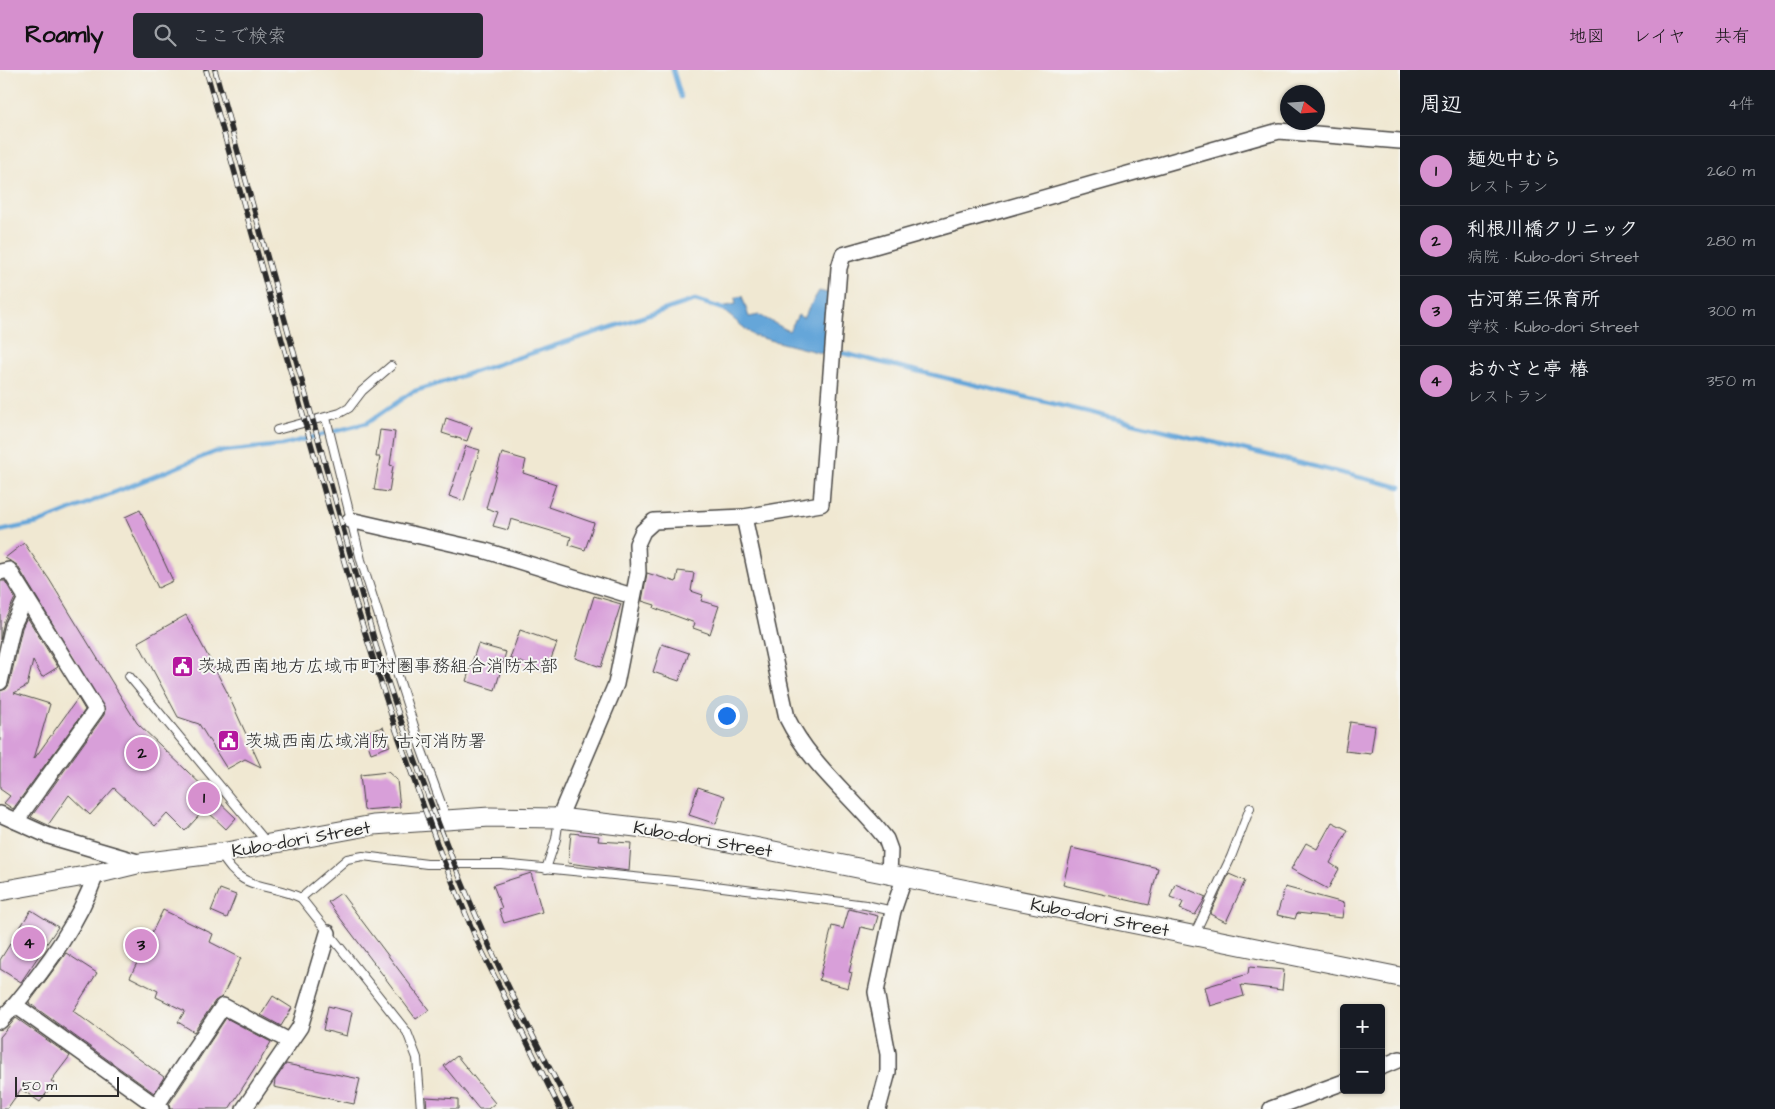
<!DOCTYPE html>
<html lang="ja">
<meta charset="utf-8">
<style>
:root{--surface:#171b24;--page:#242831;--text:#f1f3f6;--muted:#9ea1a6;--line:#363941;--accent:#d690ce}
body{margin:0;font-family:"Architects Daughter","Klee One",sans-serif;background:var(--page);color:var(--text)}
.controls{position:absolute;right:15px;bottom:15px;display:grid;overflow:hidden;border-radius:5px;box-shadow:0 1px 4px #0004}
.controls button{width:45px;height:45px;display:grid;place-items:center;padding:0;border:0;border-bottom:1px solid var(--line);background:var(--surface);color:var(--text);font:25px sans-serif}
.compass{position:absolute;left:1280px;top:15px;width:45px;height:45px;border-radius:50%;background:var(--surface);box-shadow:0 1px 4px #0004;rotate:107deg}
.scale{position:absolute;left:15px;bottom:12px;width:104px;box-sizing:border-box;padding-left:5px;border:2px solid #2b2b2b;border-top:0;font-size:14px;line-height:18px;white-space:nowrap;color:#2b2b2b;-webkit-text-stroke:4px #f6f6f2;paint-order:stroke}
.you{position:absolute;left:726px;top:645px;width:18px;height:18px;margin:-12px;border:4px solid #fff;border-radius:50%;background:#1a73e8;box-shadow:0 0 0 8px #1a73e833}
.badge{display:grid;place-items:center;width:32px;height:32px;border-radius:50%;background:var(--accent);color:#111;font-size:16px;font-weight:700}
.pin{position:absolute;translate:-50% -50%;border:2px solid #fff;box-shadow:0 1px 5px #0006}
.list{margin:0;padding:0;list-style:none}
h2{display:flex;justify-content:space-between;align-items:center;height:65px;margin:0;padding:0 20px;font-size:21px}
h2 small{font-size:16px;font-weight:400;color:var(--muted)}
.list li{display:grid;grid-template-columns:32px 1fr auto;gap:15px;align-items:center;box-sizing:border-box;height:70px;padding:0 20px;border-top:1px solid var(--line)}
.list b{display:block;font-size:19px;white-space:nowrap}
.list p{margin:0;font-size:16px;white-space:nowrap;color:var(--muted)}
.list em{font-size:16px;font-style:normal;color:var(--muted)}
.icon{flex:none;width:28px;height:28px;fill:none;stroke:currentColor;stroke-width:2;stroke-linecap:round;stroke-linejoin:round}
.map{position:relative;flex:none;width:1400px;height:1039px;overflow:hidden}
header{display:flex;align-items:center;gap:30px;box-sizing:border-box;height:70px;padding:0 25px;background:var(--accent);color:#111}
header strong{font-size:24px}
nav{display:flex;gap:28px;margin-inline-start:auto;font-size:18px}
.search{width:350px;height:45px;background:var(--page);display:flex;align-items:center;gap:12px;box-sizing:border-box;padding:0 18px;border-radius:5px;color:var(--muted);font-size:19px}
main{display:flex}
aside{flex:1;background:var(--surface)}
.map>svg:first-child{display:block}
.water{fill:#65a6d9;stroke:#486882}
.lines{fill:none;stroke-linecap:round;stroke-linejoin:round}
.stream{stroke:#65a6d9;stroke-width:4.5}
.building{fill:#d89fd9}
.service-casing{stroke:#494744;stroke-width:10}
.minor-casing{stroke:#494744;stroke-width:18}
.tertiary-casing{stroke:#494744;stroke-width:21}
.service{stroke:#fff;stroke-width:8}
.minor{stroke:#fff;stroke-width:15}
.tertiary{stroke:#fff;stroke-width:19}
.rail-casing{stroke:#2b2b2b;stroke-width:5.5}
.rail{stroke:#f6f6f2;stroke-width:4;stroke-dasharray:11;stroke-linecap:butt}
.labels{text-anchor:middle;stroke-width:4;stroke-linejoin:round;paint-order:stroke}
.poi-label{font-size:18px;fill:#2b2b2b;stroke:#f6f6f2;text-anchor:start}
.street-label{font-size:18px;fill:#2b2b2b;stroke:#f6f6f2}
</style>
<header>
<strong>Roamly</strong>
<div class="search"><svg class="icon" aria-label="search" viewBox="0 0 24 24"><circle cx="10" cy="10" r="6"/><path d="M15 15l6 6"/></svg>ここで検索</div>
<nav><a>地図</a><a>レイヤ</a><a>共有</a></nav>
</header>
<main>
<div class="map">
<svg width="1400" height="1039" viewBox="0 0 1400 1039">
<rect width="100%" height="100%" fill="#f6f6f2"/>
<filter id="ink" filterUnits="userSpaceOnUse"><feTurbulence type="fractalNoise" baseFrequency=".02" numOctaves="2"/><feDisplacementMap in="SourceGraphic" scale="10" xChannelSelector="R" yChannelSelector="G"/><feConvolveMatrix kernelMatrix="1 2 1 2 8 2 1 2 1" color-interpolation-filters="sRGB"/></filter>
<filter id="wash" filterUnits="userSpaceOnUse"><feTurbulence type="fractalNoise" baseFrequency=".0096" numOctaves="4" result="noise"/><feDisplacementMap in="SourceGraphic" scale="20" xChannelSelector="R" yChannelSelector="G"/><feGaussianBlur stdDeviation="1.12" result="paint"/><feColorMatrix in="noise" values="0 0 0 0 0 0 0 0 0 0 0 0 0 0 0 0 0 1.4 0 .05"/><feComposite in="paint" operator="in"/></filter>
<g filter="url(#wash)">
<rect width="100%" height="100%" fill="#f0e8d2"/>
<polygon class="water" points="819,221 831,224 825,284 754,266 725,242 726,236 736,234 735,228 742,226 749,247 759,245 789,261 798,245 803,248"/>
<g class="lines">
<g class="stream">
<polyline points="673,0 681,27"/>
<polyline points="842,283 1400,417"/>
<polyline points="0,461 38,453 215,382 282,375 367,353 412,322 695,230 730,241"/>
</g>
</g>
<g id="blocks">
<g class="building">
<polygon points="446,348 472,357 467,371 442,363"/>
<polygon points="380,360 395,362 390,395 393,396 389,422 374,420 380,387 376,387"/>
<polygon points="466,376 480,380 464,431 449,426"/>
<polygon points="502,383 526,390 523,403 556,414 548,437 594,453 585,480 569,475 571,467 511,449 508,460 493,456 498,442 486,438"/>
<polygon points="140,440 173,511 158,518 125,447"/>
<polygon points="24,473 49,509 137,653 236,748 226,759 205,739 185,761 167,743 155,756 114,718 90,745 69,725 48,755 31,747 104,645 105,640 17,495 5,488"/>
<polygon points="678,501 694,503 691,521 703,525 701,531 719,536 710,564 693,558 695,553 654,538 655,535 642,531 647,503 676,512"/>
<polygon points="0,511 5,511 15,528 4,551 0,570"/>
<polygon points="594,526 621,534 601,597 575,588"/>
<polygon points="186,545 226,620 261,697 245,689 227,699 199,654 178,647 138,572"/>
<polygon points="27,547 58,597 42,607 33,591 27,616 14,623 50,634 34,689 78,628 85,640 13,739 4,733 10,726 0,719 0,621 6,619 9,615 22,558"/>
<polygon points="520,560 557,573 546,602 510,588"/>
<polygon points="478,574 506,582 495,620 466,611"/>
<polygon points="662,574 689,583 679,611 653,602"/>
<polygon points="1350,652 1375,656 1371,684 1345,681"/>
<polygon points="383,657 390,676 371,683 364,663"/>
<polygon points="388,702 397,710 400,737 364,740 360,705"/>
<polygon points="698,717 725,726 716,754 689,745"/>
<polygon points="1332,752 1348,760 1330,793 1339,799 1328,819 1291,799 1306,773 1317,779"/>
<polygon points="571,763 599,766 598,771 631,773 629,801 568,793"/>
<polygon points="1072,778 1158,798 1149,835 1063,815"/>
<polygon points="531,803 542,842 504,853 499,839 502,838 493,815"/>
<polygon points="1229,804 1245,811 1226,852 1210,844"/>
<polygon points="1175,814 1206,827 1195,845 1180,839 1183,832 1170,827"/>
<polygon points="1285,817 1344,833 1342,848 1297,843 1295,849 1277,845"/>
<polygon points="220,819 236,825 227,848 211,841"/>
<polygon points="341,823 429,940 416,949 328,832"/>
<polygon points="849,839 878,846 874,860 861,857 849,902 852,903 848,918 819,910 832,856 843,859"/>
<polygon points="31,840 58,857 21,912 0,899 0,890"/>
<polygon points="163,840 213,864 210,872 241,888 222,927 215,931 194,962 178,952 185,941 156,927 158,921 130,907"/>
<polygon points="66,883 97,903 73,941 164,1007 154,1023 29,933"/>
<polygon points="1249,897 1284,900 1282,920 1241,915 1244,926 1210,936 1205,917 1248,904"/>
<polygon points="273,926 292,938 281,956 261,945"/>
<polygon points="328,936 352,942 347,966 323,960"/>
<polygon points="16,948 70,986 51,1011 54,1013 40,1032 21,1019 7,1039 0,1039 0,967"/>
<polygon points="226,948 271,972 261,989 229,1039 170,1039 169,1034"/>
<polygon points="457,986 495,1033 488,1039 479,1039 444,996"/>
<polygon points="286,994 360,1009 354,1034 274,1017 275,1010"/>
<polygon points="426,1027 458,1029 458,1039 427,1039"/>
</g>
</g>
</g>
<g filter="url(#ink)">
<use href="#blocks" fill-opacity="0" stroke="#494744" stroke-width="1"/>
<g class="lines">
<defs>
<g id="service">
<polyline points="326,348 361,490 420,675 447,750"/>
<polyline points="277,360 340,343 349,338 362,321 391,296"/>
<polyline points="129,606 268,774"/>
<path d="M221,784c20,39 48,28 80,44l106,134 10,26 4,51"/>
<polyline points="546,799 556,769 559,748"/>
<polyline points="301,828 347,789 363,786 427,794 501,794 674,811 866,835 893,841"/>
<polyline points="1194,865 1231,787 1250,738"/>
</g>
<g id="minor">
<path d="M744,447l43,201c23,47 67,80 99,121l4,11 -1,26"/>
<polyline points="350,450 486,481 632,526"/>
<polyline points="0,502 9,500 96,640 16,751"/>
<polyline points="0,612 13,555 26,528"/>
<polyline points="0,744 49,766 141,793"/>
<polyline points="559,748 616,614 638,503 637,474 643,461 654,451 744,447 821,434 839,198 843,185 1279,61 1400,71"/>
<path d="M96,804c-17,48 -49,92 -81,131l141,101"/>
<polyline points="0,951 15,935"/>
<polyline points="1381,997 1400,989"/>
<polyline points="161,1039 156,1036 223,936 289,971"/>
<polyline points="244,1039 300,957 328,863"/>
<polyline points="878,1039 888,1002 888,984 876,922 893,841 904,809"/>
<polyline points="1271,1039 1344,1012"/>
</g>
<polyline id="tertiary" points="0,821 96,804 141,793 221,783 373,755 490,747 559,748 679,762 1400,907"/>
</defs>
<use href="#service" class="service-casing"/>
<use href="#minor" class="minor-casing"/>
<use href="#tertiary" class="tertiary-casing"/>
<use href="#service" class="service"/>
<use href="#minor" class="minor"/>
<use href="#tertiary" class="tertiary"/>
<defs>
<g id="rail">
<polyline points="206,0 358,541 396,660 440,782 477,871 560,1039"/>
<path d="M215,0l161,576c32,98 67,196 109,290 26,59 56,116 86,173"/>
</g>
</defs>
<use href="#rail" class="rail-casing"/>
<use href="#rail" class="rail"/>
</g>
</g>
<defs>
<symbol id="civic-square" viewBox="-11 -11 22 22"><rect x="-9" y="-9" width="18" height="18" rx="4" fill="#b5179e" stroke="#f6f6f2"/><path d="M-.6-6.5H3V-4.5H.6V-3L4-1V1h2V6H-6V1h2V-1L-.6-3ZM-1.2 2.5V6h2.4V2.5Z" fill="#fff"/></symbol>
</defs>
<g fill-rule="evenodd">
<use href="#civic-square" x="170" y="584" width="25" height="25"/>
<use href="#civic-square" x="216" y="658" width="25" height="25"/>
</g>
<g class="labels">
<g class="poi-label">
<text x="198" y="602">茨城西南地方広域市町村圏事務組合消防本部</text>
<text x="245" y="677">茨城西南広域消防 古河消防署</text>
</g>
<g class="street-label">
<text transform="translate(301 769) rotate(-10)" y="6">Kubo-dori Street</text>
<text transform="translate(703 769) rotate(10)" y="6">Kubo-dori Street</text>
<text transform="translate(1100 847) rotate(11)" y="6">Kubo-dori Street</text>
</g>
</g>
</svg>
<div class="controls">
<button>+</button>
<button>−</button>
</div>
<svg class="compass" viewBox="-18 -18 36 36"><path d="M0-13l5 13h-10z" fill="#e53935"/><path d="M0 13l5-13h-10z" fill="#9ea1a6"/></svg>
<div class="scale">50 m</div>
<div class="you"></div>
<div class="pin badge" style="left:204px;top:728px">1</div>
<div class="pin badge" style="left:142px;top:683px">2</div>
<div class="pin badge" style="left:141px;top:875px">3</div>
<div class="pin badge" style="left:29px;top:873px">4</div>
</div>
<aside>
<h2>周辺<small>4件</small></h2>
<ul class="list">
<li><span class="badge">1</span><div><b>麺処中むら</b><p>レストラン</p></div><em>260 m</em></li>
<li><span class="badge">2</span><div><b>利根川橋クリニック</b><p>病院 · Kubo-dori Street</p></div><em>280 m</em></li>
<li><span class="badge">3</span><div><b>古河第三保育所</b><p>学校 · Kubo-dori Street</p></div><em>300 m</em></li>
<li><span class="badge">4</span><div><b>おかさと亭 椿</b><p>レストラン</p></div><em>350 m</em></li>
</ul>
</aside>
</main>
